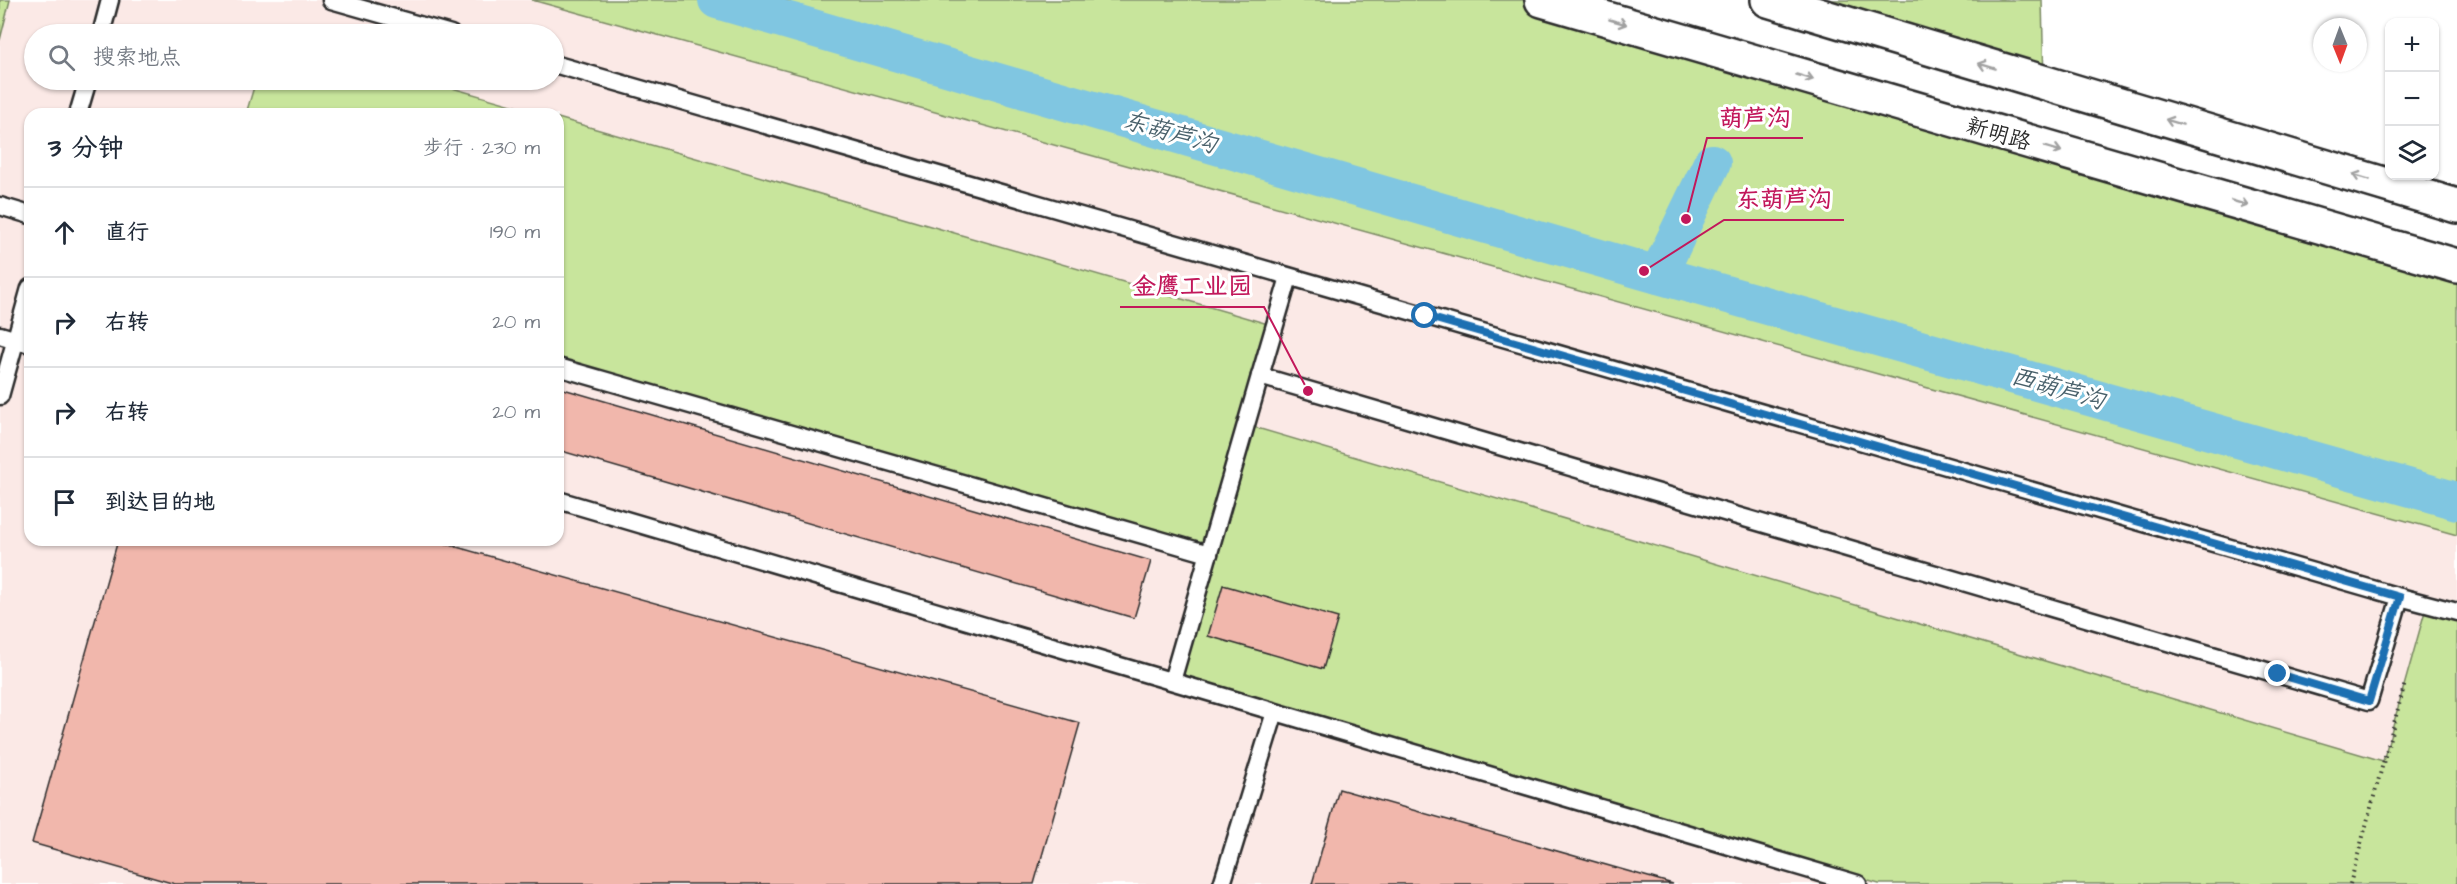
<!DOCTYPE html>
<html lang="zh">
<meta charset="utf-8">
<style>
:root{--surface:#fff;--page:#f6f6f7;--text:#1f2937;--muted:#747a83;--line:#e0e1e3}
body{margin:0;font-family:"Architects Daughter","LXGW WenKai TC",sans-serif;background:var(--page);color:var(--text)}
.controls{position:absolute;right:18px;top:18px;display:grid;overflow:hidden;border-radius:12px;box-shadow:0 2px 4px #0004}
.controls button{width:54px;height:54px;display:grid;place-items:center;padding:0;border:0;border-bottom:2px solid var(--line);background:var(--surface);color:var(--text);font:30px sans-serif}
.compass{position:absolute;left:2313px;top:18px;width:54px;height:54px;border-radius:50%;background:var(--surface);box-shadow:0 2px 4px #0004;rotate:179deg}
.stop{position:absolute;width:18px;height:18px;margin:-14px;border:4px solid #1f6fb2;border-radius:50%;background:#fff}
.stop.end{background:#1f6fb2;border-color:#fff;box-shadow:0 2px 6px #0008}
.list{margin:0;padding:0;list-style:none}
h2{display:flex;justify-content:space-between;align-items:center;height:78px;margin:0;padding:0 24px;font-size:26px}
h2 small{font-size:20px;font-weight:400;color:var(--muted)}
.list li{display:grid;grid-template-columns:39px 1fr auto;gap:18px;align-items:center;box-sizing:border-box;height:90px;padding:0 24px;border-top:2px solid var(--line)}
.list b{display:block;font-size:22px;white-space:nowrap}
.list em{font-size:20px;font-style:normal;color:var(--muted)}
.icon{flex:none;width:33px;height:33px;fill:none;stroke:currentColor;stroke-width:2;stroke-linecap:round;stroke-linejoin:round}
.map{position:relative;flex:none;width:2457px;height:884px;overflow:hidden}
.search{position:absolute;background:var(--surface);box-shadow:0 2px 4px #0004;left:24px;top:24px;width:540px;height:66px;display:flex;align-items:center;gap:15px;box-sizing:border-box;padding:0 21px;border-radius:33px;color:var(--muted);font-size:22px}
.panel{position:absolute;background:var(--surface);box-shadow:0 2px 4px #0004;left:24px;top:108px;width:540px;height:438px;border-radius:18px}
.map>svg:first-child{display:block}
.built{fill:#fbe9e6;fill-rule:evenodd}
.green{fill:#c8e59c;stroke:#7a8864;stroke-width:1.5}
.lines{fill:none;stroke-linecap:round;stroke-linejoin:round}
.canal{stroke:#80c6e1;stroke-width:38}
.building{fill:#f1b7ac;stroke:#2b2b2b;stroke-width:1.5}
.service-casing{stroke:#2b2b2b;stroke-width:21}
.primary-casing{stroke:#2b2b2b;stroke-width:38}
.path{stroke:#2b2b2b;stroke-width:4;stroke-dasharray:1.5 4.5;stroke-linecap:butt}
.service{stroke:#fff;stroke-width:16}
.primary{stroke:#fff;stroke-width:33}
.oneway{stroke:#a0a0a0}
.route{stroke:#1f6fb2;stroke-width:8}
.labels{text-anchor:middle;stroke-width:6;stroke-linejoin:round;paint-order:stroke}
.street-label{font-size:22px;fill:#2b2b2b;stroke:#fff}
.water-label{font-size:24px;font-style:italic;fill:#49616b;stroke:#fff}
.leader{fill:none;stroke:#c2185b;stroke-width:2}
.callout-dot{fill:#c2185b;stroke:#fff;stroke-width:2}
.callout-label{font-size:24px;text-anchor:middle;font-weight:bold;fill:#c2185b;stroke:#fff;stroke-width:6;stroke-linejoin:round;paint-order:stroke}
</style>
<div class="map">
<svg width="2457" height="884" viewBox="0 0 2457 884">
<rect width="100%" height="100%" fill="#fff"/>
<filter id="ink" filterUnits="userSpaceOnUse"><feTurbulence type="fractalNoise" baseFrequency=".0167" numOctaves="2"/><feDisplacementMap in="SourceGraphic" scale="12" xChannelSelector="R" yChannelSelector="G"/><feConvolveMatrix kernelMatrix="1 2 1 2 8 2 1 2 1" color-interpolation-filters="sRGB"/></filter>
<g filter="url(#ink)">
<path class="built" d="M0,0h717l1740,508v376h-2457zM34,34h520v46h-520zM30,114h528v426h-528z"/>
<g class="green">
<polygon points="0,0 10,0 0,40"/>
<polygon points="532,0 1542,0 2457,266 2457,535"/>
<polygon points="1768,0 2042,0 2044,83"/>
<polygon points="256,80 424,80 543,114 246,114"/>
<polygon points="558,118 1275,326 1247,425 2383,761 2427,604 2457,612 2457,884 1879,884 1172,681 1209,554 558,367"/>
</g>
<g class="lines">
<g class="canal">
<polyline points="717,0 1644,271 2457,501"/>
<polyline points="1658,275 1712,163"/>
</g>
</g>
<g class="building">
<polygon points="560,388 1151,561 1134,618 558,450 558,396"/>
<polygon points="118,540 432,540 1080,723 1034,884 175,884 32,843"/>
<polygon points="1223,585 1338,618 1323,669 1208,636"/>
<polygon points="1339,789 1673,884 1312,884"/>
</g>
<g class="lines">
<defs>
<g id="service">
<polyline points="331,0 451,34"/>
<polyline points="101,34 110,0"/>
<polyline points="554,64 2400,597 2369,701 1260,376 1289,277"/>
<polyline points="78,114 88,80"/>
<polyline points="0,206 30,215"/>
<polyline points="0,335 30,344"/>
<polyline points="558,367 1209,554"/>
<polyline points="0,396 30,288"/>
<polyline points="558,500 1858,884"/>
<polyline points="2400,597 2457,612"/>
<polyline points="1172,681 1260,376"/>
<polyline points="1222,884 1275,712"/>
</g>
<g id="primary">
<polyline points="1542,0 2457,266"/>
<polyline points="1768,0 2457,206"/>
</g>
</defs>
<use href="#service" class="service-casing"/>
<use href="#primary" class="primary-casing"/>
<polyline class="path" points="2350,884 2405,683"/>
<use href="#service" class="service"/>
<use href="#primary" class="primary"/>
</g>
<defs><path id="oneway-shaft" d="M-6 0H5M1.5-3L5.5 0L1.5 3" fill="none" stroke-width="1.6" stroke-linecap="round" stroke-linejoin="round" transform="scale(1.5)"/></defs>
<g class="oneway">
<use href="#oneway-shaft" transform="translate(1618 22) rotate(16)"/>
<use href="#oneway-shaft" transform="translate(1987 66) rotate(-163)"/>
<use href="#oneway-shaft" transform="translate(1805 77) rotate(16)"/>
<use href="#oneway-shaft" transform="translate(2174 122) rotate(-163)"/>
<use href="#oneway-shaft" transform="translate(2053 149) rotate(16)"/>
<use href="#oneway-shaft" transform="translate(2361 177) rotate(-163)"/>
<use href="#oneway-shaft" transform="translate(2240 203) rotate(16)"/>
</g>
</g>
<g class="lines" filter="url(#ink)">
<polyline class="route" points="1425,316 2400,597 2369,701 2278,674"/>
</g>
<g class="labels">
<g class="street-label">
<text transform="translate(1999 133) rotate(16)" y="8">新明路</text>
</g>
<g class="water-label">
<text transform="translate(1170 132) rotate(16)" y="8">东葫芦沟</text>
<text transform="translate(2058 388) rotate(16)" y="8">西葫芦沟</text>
</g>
</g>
<path class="leader" d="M1686 219L1707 138H1803M1644 271L1724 220H1844M1308 391L1264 307H1120"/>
<g class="callout-dot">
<circle cx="1686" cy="219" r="6"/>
<circle cx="1644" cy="271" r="6"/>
<circle cx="1308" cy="391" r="6"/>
</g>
<g class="callout-label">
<text x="1755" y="126">葫芦沟</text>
<text x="1784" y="207">东葫芦沟</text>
<text x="1192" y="294">金鹰工业园</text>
</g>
</svg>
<div class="controls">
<button>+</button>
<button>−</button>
<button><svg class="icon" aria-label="layers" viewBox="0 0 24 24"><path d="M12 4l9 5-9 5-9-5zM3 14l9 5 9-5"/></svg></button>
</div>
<svg class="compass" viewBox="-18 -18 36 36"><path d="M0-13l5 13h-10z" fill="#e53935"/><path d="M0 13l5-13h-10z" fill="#747a83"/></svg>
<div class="stop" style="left:1425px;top:316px"></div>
<div class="stop end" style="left:2278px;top:674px"></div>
<div class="search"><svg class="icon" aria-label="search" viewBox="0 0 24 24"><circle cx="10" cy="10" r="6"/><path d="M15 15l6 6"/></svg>搜索地点</div>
<section class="panel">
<h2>3 分钟<small>步行 · 230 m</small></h2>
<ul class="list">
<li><svg class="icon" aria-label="ahead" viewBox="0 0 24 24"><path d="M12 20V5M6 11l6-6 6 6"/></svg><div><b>直行</b></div><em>190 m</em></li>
<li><svg class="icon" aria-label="right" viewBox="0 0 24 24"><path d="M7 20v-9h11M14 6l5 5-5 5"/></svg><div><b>右转</b></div><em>20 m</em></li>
<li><svg class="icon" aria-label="right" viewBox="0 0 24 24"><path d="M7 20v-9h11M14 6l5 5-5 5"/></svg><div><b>右转</b></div><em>20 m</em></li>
<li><svg class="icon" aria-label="arrive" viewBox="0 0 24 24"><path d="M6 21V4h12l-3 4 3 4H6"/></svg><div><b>到达目的地</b></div></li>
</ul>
</section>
</div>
